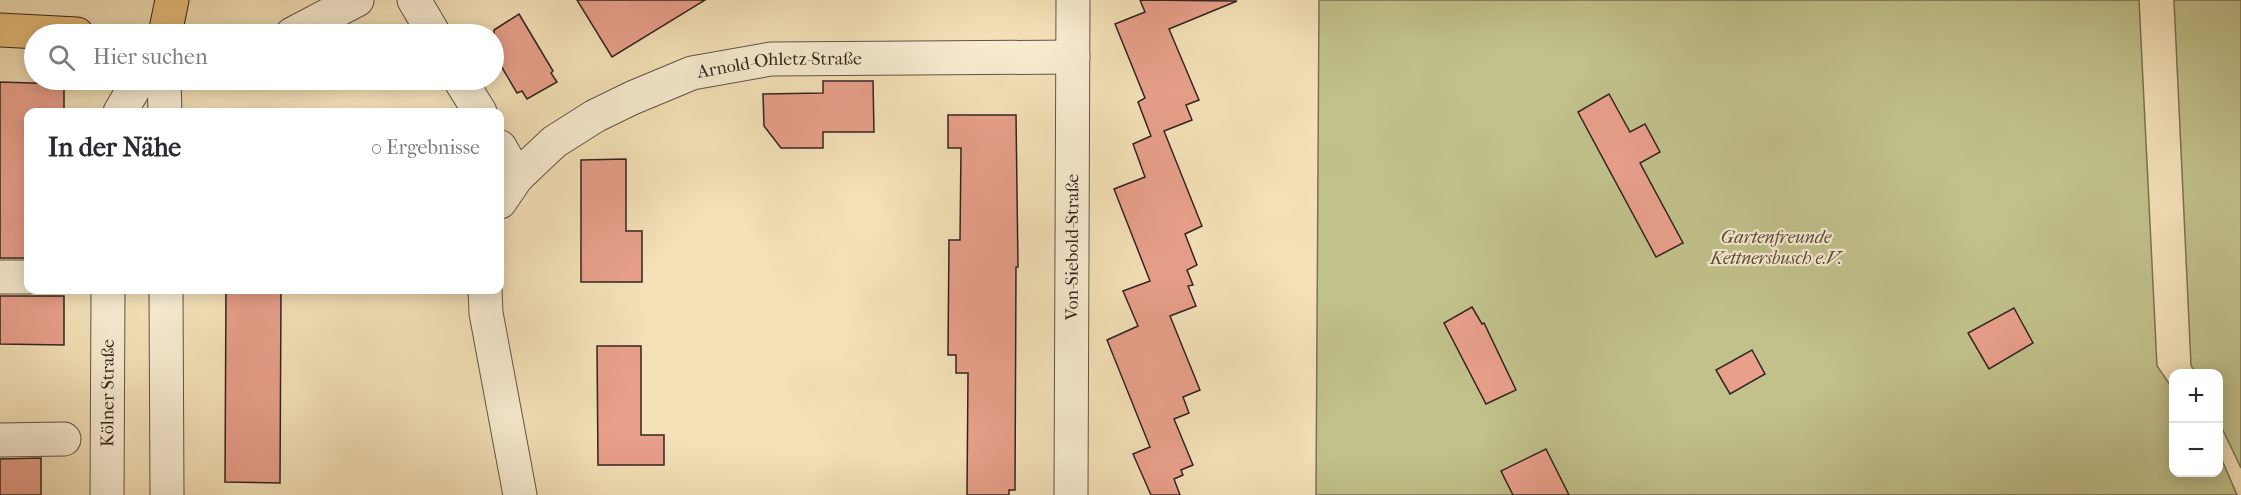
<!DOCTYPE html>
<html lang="de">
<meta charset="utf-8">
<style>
:root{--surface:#fff;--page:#f7f7f7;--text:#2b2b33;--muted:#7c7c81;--line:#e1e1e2}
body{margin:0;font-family:"IM FELL French Canon",serif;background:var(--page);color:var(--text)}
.controls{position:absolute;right:18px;bottom:18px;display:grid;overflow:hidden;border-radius:12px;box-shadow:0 3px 15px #0003}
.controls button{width:54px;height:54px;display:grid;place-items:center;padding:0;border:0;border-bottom:2px solid var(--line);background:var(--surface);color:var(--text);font:30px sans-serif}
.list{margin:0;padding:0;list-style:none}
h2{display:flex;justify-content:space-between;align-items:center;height:78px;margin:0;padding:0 24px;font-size:26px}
h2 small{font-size:20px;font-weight:400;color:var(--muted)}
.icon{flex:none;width:33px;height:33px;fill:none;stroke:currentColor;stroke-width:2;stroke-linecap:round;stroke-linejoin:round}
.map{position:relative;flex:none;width:2241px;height:495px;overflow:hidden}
.search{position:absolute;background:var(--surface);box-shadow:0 3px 15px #0003;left:24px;top:24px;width:480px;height:66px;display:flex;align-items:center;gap:15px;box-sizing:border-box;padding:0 21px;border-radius:33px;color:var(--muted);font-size:22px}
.panel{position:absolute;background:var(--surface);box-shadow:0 3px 15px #0003;left:24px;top:108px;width:480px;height:186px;border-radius:12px}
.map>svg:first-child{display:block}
.green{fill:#c1c18b;stroke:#7a7255;stroke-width:1.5}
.building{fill:#e9a08b;stroke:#32241f;stroke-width:1.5}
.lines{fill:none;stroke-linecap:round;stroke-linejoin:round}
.minor-casing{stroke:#625345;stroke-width:35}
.major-casing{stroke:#32241f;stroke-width:35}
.minor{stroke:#f8ecd1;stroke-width:33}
.major{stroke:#eac07c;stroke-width:33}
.labels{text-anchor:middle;stroke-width:4.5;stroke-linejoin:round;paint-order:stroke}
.street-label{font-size:18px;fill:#32241f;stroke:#f8ecd1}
.park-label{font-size:18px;font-style:italic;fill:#564b3a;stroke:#f8ecd1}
</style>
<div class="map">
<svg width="2241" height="495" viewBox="0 0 2241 495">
<rect width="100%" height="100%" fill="#f4e1b8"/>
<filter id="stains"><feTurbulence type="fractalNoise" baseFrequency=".00333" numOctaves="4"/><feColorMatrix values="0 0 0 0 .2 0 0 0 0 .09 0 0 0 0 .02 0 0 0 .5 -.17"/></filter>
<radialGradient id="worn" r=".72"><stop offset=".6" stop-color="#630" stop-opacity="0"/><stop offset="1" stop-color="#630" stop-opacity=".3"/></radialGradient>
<g class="green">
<polygon points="1319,0 2139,0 2157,366 2173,389 2174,472 2218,472 2219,453 2237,495 1316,495"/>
<polygon points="2174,0 2241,0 2241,468 2219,422 2218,374 2195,373 2191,365"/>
</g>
<g class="building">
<polygon points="577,0 705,0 612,57"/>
<polygon points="1140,0 1237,1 1169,29 1199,100 1186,105 1192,120 1164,131 1202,226 1185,234 1197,265 1187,270 1193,285 1188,286 1196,306 1170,316 1200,390 1183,397 1189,413 1174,419 1193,465 1181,470 1183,475 1174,479 1180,495 1151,495 1133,454 1150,447 1107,340 1138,326 1123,291 1150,281 1114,189 1145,177 1133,144 1151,136 1138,102 1145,98 1115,24 1145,12"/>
<polygon points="519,14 553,71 551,73 557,82 527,99 522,91 517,93 494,54 494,30"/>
<polygon points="823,81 873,81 874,132 823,132 823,148 781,148 764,126 763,94 823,93"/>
<polygon points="0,82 64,84 64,112 28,112 28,258 0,258"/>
<polygon points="1609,94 1630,132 1645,124 1660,152 1640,163 1683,243 1656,257 1578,112"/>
<polygon points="948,115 1016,115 1018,267 1016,267 1015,490 1009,490 1009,495 967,495 968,373 956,373 956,355 948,355 949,240 960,240 961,148 948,148"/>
<polygon points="626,159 626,231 642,231 642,282 581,282 581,160"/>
<polygon points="226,290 281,290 280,483 225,482"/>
<polygon points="0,296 64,296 64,345 0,344"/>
<polygon points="1472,307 1482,324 1484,323 1516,390 1486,404 1444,323"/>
<polygon points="2014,308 2033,343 1989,369 1968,333"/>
<polygon points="597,346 641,346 641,435 664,435 664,465 598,465"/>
<polygon points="1752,350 1765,374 1730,394 1716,370"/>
<polygon points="1546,449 1569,495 1513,495 1501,471"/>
<polygon points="41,458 41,495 0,495 0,459"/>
</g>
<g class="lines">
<defs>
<g id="minor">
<polyline points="414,0 434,34"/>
<polyline points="292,34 357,0"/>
<polyline points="164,80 165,112"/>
<polyline points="460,80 480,112"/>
<polyline points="120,112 139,80"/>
<polyline points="500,147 517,177"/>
<path id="s1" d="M500,202l17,-25 37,-35 41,-26 37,-18 60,-25 79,-14 302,-2"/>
<polyline points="0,277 28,277"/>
<polyline points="166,290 167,495"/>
<polyline points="485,290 486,313 520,495"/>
<polyline points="0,440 64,439"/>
<path id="s2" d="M107,495l1,-205"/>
<path id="s3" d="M1071,495l2,-495"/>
</g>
<g id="major">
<polyline points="0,30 77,34"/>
<polyline points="165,34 172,0"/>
</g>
</defs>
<use href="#minor" class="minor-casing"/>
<use href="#major" class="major-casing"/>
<use href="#minor" class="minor"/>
<use href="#major" class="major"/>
</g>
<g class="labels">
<g class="street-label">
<text dy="6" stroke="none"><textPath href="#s1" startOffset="324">Arnold-Ohletz-Straße</textPath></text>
<text dy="6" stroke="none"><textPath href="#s3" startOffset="248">Von-Siebold-Straße</textPath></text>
<text dy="6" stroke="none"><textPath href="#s2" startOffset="102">Kölner Straße</textPath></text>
</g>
<g class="park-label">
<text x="1776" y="243">Gartenfreunde<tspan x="1776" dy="21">Kettnersbusch e.V.</tspan></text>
</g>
</g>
<rect width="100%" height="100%" filter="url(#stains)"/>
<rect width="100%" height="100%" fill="url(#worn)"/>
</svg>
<div class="controls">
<button>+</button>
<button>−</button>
</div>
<div class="search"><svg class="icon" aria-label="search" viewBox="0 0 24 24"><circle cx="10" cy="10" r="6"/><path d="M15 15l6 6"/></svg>Hier suchen</div>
<section class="panel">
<h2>In der Nähe<small>0 Ergebnisse</small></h2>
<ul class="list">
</ul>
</section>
</div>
